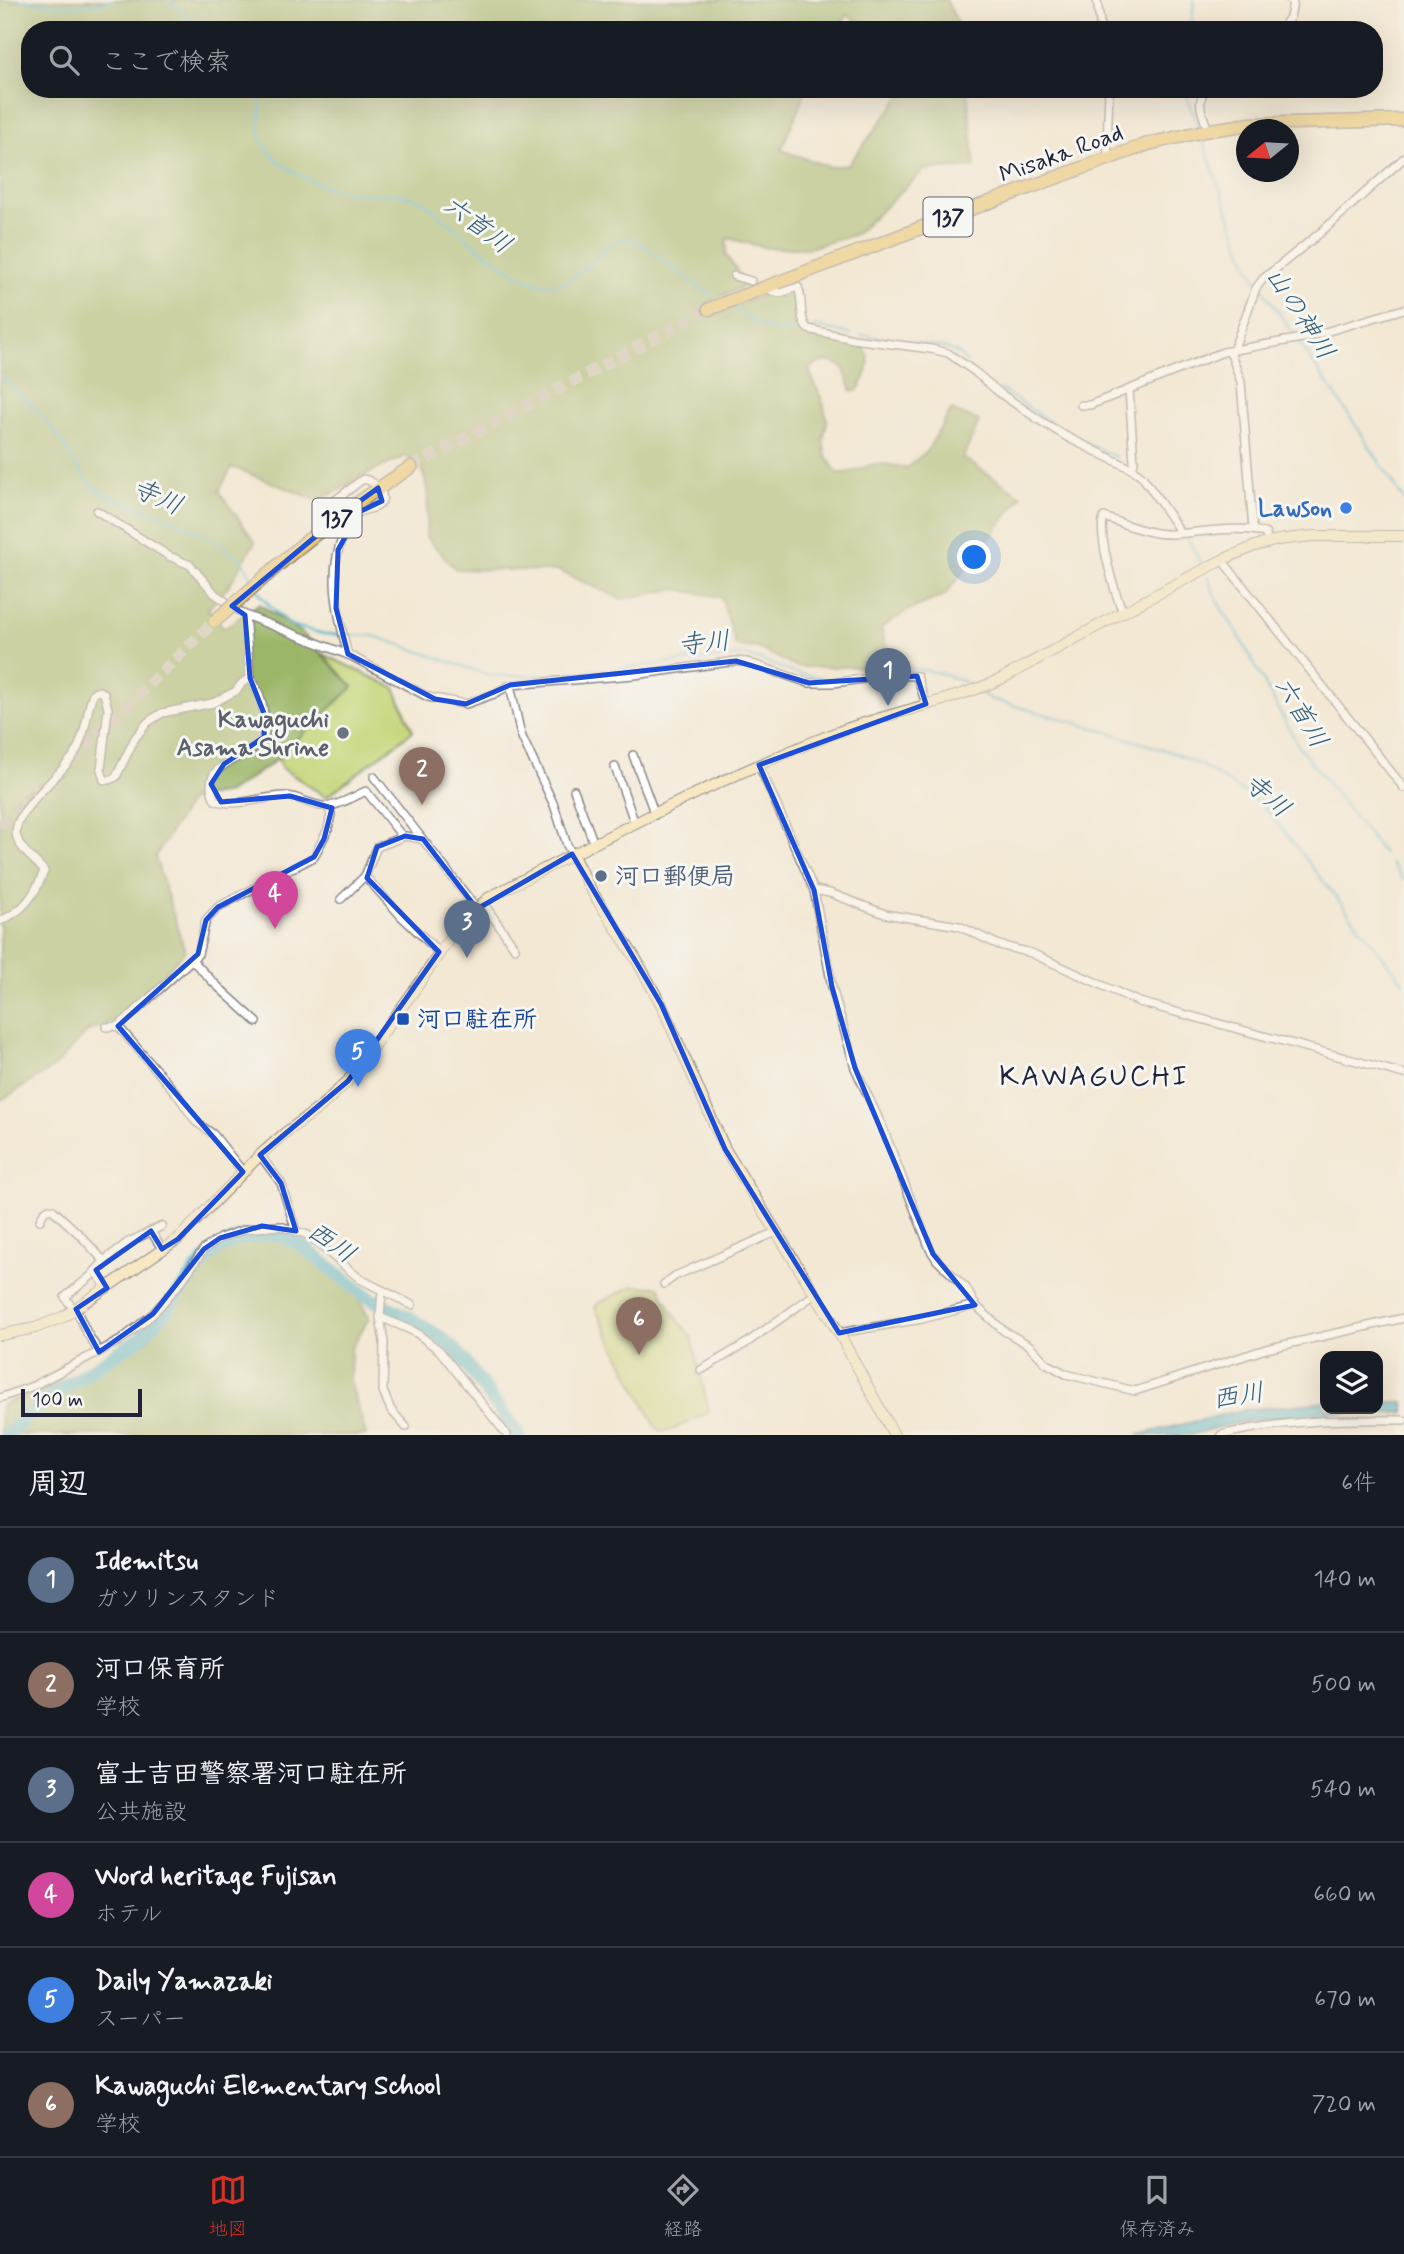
<!DOCTYPE html>
<html lang="ja">
<meta charset="utf-8">
<style>
:root{--surface:#171b24;--page:#242831;--text:#f1f3f6;--muted:#9ea1a6;--line:#363941;--accent:#d93025}
body{margin:0;font-family:Mynerve,"Klee One",sans-serif;background:var(--page);color:var(--text)}
.controls{position:absolute;right:21px;bottom:21px;display:grid;overflow:hidden;border-radius:14px;box-shadow:0 7px 28px #0002}
.controls button{width:63px;height:63px;display:grid;place-items:center;padding:0;border:0;border-bottom:2px solid var(--line);background:var(--surface);color:var(--text);font:35px sans-serif}
.compass{position:absolute;left:1236px;top:119px;width:63px;height:63px;border-radius:50%;background:var(--surface);box-shadow:0 7px 28px #0002;rotate:252deg}
.scale{position:absolute;left:21px;bottom:18px;width:121px;box-sizing:border-box;padding-left:7px;border:4px solid #22223b;border-top:0;font-size:19px;line-height:24px;white-space:nowrap;color:#22223b;-webkit-text-stroke:5px #f6f6f2;paint-order:stroke}
.you{position:absolute;left:975px;top:558px;width:24px;height:24px;margin:-18px;border:5px solid #fff;border-radius:50%;background:#1a73e8;box-shadow:0 0 0 10px #1a73e833}
.badge{display:grid;place-items:center;width:46px;height:46px;border-radius:50%;background:var(--accent);color:#fff;font-size:23px;font-weight:700}
.pin{position:absolute;translate:-50% -58px;filter:drop-shadow(0 2px 4px #0008)}
.pin::after{content:'';position:absolute;top:37px;width:24px;height:21px;background:inherit;clip-path:polygon(0 0,100% 0,50% 100%)}
.list{margin:0;padding:0;list-style:none}
h2{display:flex;justify-content:space-between;align-items:center;height:91px;margin:0;padding:0 28px;font-size:30px}
h2 small{font-size:23px;font-weight:400;color:var(--muted)}
.list li{display:grid;grid-template-columns:46px 1fr auto;gap:21px;align-items:center;box-sizing:border-box;height:105px;padding:0 28px;border-top:2px solid var(--line)}
.list b{display:block;font-size:26px;white-space:nowrap}
.list p{margin:0;font-size:23px;white-space:nowrap;color:var(--muted)}
.list em{font-size:23px;font-style:normal;color:var(--muted)}
.icon{flex:none;width:38px;height:38px;fill:none;stroke:currentColor;stroke-width:2;stroke-linecap:round;stroke-linejoin:round}
.map{position:relative;flex:none;width:1404px;height:1435px;overflow:hidden}
.search{position:absolute;background:var(--surface);box-shadow:0 7px 28px #0002;left:21px;right:21px;top:21px;height:77px;display:flex;align-items:center;gap:18px;box-sizing:border-box;padding:0 24px;border-radius:28px;color:var(--muted);font-size:26px}
.sheet{height:721px;background:var(--surface)}
nav{display:flex;justify-content:space-around;align-items:center;box-sizing:border-box;height:98px;border-top:2px solid var(--line);background:var(--surface);font-size:19px;color:var(--muted)}
nav a{display:grid;justify-items:center;gap:4px}
nav .on{color:var(--accent)}
.map>svg:first-child{display:block}
.green{fill:#c4d577;stroke:#737c59;stroke-width:2}
.forest{fill:#9bb668;stroke:#5e6c52;stroke-width:2}
.water{fill:#4fb6ce;stroke:#386c84;stroke-width:2}
.lines{fill:none;stroke-linecap:round;stroke-linejoin:round}
.stream{stroke:#4fb6ce;stroke-width:2.5}
.river{stroke:#4fb6ce;stroke-width:14}
.highway-tunnel{stroke:#c9c0b5;stroke-width:12;stroke-dasharray:12 6;stroke-linecap:butt}
.street-casing{stroke:#8a8588;stroke-width:10}
.secondary-casing{stroke:#8a8588;stroke-width:12}
.highway-casing{stroke:#8a8588;stroke-width:15}
.street{stroke:#fff;stroke-width:7}
.secondary{stroke:#f7e8c3;stroke-width:10}
.highway{stroke:#ecc669;stroke-width:12}
.highway-bridge-casing{stroke:#8a8588;stroke-width:15;stroke-linecap:butt}
.highway-bridge{stroke:#ecc669;stroke-width:12}
.marked{fill:none;stroke:#1d4ed8;stroke-width:5;stroke-linejoin:round}
.shop-dot{fill:#3f7fe0;stroke:#f6f6f2;stroke-width:2.5}
.worship-dot{fill:#6b7280;stroke:#f6f6f2;stroke-width:2.5}
.service-dot{fill:#5c6f8a;stroke:#f6f6f2;stroke-width:2.5}
.transit-dot{fill:#1a4fb4;stroke:#f6f6f2;stroke-width:2.5}
.labels{text-anchor:middle;stroke-width:6;stroke-linejoin:round;paint-order:stroke}
.shield{fill:#f6f6f2;stroke:#626272;stroke-width:2}
.shield-label{font-size:23px;font-weight:bold;fill:#22223b}
.street-label{font-size:24px;fill:#22223b;stroke:#f6f6f2}
.shop-label{font-size:24px;font-weight:bold;fill:#366cbe;stroke:#f6f6f2;text-anchor:end}
.worship-label{font-size:24px;font-weight:bold;fill:#5b616d;stroke:#f6f6f2;text-anchor:end}
.service-label{font-size:24px;font-weight:bold;fill:#4e5e75;stroke:#f6f6f2;text-anchor:start}
.transit-label{font-size:24px;font-weight:bold;fill:#164399;stroke:#f6f6f2;text-anchor:start}
.water-label{font-size:26px;font-style:italic;fill:#345d76;stroke:#f6f6f2}
.quarter-label{font-size:28px;letter-spacing:2px;fill:#22223b;stroke:#f6f6f2}
</style>
<div class="map">
<svg width="1404" height="1435" viewBox="0 0 1404 1435">
<rect width="100%" height="100%" fill="#f6f6f2"/>
<filter id="ink" filterUnits="userSpaceOnUse"><feTurbulence type="fractalNoise" baseFrequency=".0143" numOctaves="2"/><feDisplacementMap in="SourceGraphic" scale="14" xChannelSelector="R" yChannelSelector="G"/><feConvolveMatrix kernelMatrix="1 2 1 2 8 2 1 2 1" color-interpolation-filters="sRGB"/></filter>
<filter id="wash" filterUnits="userSpaceOnUse"><feTurbulence type="fractalNoise" baseFrequency=".00686" numOctaves="4" result="noise"/><feDisplacementMap in="SourceGraphic" scale="28" xChannelSelector="R" yChannelSelector="G"/><feGaussianBlur stdDeviation="1.57" result="paint"/><feColorMatrix in="noise" values="0 0 0 0 0 0 0 0 0 0 0 0 0 0 0 0 0 1.4 0 .05"/><feComposite in="paint" operator="in"/></filter>
<g filter="url(#wash)">
<rect width="100%" height="100%" fill="#f3e8d4"/>
<g class="green">
<polygon points="287,640 325,655 395,688 413,731 326,797 282,768 271,743"/>
<polygon points="633,1286 659,1287 673,1313 692,1338 709,1412 672,1430 661,1431 656,1427 595,1308 597,1304"/>
</g>
<g class="forest">
<path d="M0,0h946l15,30h-91l-22,-15 -12,15h-806v59h777l-26,61 49,17 18,-2 58,-76h61l8,78 -51,3 -68,64 -47,14h-42l-40,-10 -1,17 21,30 -41,18 6,12 56,-22 12,4 13,-3c6,13 2,27 10,40 16,3 36,3 52,8 23,9 12,35 2,49h-5l-9,-24c-12,-7 -26,-9 -34,4l14,31 4,19 -4,20 3,15 11,17c14,1 21,-4 34,-8 11,-3 24,1 35,3l21,-17 24,-41 28,11 -16,37 59,38 -77,99 -38,16 -26,17 9,32 -32,7h-61l-39,-19 -22,-2 -15,-49 -47,-8 -53,10 -62,-28 -104,-2 -29,-32 2,-45 -6,-24 -16,-12 -37,17 -50,28 -87,-34 -13,24 36,51 -25,42 -22,25 16,19 35,-24 42,28 52,55 -82,77 -43,29 -37,6 -36,58 30,94 -64,67 -33,13 -35,37 -53,33z"/>
<polygon points="291,1234 338,1267 349,1280 369,1318 351,1349 350,1381 366,1435 0,1435 1,1405 54,1385 147,1341 210,1261 245,1239"/>
</g>
<polygon class="water" points="1325,1402 1325,1409 1378,1409 1378,1402 1404,1402 1404,1413 1331,1413 1261,1419 1228,1425 1189,1435 1137,1435 1244,1410"/>
<g class="lines">
<g class="stream">
<path d="M22,0c33,7 58,9 91,0"/>
<polyline points="169,0 204,30"/>
<polyline points="1191,30 1194,0"/>
<path d="M256,89c13,22 -5,35 9,57 16,25 59,43 88,47 29,4 45,-5 74,11 26,22 91,83 124,81 15,0 26,-11 37,-20 10,-10 23,-27 39,-26 16,1 65,47 85,56"/>
<polyline points="1187,89 1187,97 1199,130"/>
<polyline points="1201,136 1246,260 1255,278 1353,421 1404,500"/>
<path d="M734,309c20,14 34,23 60,23"/>
<polyline points="814,326 851,334"/>
<polyline points="861,335 945,348 958,353 967,363"/>
<polyline points="0,376 37,410 64,444 75,464 91,485 103,494 174,520 215,541 243,561 253,580"/>
<polyline points="1000,389 1062,429"/>
<polyline points="1072,435 1116,457"/>
<polyline points="1159,495 1183,529"/>
<polyline points="1187,537 1201,564"/>
<polyline points="1208,578 1218,603 1237,632 1299,747 1383,853"/>
<path d="M257,589l5,8 14,15 14,13 34,9 50,2 118,40 65,-1 186,-20c17,3 30,10 46,16 11,4 25,6 37,7 13,2 29,-4 43,-6 36,-6 73,-4 104,15"/>
<polyline points="978,691 990,699 1091,727 1174,753 1204,767 1263,805 1404,983"/>
<polyline points="1391,863 1404,880"/>
</g>
<polyline class="river" points="6,1435 54,1394 139,1339 160,1318 202,1264 217,1249 238,1239 269,1234 279,1235 301,1245 366,1296 409,1318 440,1337 458,1353 519,1435"/>
</g>
</g>
<g filter="url(#ink)">
<g class="lines">
<g class="highway-tunnel">
<polyline points="411,467 709,309"/>
<polyline points="71,759 215,621"/>
<polyline points="0,826 45,783"/>
</g>
<defs>
<g id="street">
<polyline points="1097,0 1101,30"/>
<polyline points="1281,30 1290,17 1293,3 1290,0"/>
<polyline points="1109,89 1107,147 1109,157"/>
<path d="M1205,89c-9,15 -2,26 3,41"/>
<polyline points="734,276 751,281"/>
<path d="M772,291l9,2 17,-6c6,14 0,32 10,42l45,10 78,10 17,4 27,19 26,22 43,29 23,14 65,32 10,7 35,51 2,6"/>
<polyline points="1230,351 1241,382 1253,529"/>
<polyline points="1233,351 1256,288 1263,279 1320,233 1404,158"/>
<polyline points="1129,390 1134,462 1132,469"/>
<polyline points="1081,405 1090,405 1223,352 1308,337 1404,309"/>
<path d="M334,501l29,-22c9,1 22,11 19,22 -3,9 -18,7 -24,12 -3,3 -5,6 -7,9 -27,39 -14,91 -3,133"/>
<polyline points="97,511 169,556 190,565 215,594 245,615 351,656 428,697 466,704 494,694 510,685 634,675 736,661 747,662 809,683 833,683 892,675 917,676 926,704"/>
<polyline points="1222,560 1404,788"/>
<path d="M1123,612c-8,-18 -26,-78 -19,-95 21,7 46,18 69,17 23,-1 74,-10 93,0l1,8"/>
<path d="M250,678c8,9 10,19 13,30 2,9 4,24 -1,32 -13,21 -66,21 -47,60 21,9 49,-5 72,-4 13,1 30,13 43,10 12,-2 25,-10 36,-15l36,45"/>
<polyline points="510,685 521,735 554,805 567,845 572,854"/>
<polyline points="633,755 655,815"/>
<polyline points="759,765 814,890 832,987 855,1068 882,1126 930,1249 937,1260 966,1288 975,1305 1004,1331 1029,1345 1046,1363 1066,1374 1135,1391 1266,1349 1404,1318"/>
<polyline points="615,767 635,824"/>
<polyline points="374,777 477,909"/>
<polyline points="574,790 594,844"/>
<polyline points="365,876 401,916 439,952"/>
<polyline points="814,890 830,893 885,914 959,926 999,945 1031,953 1139,1002 1404,1074"/>
<polyline points="341,899 365,876 377,847 405,836 422,839"/>
<polyline points="483,903 515,948"/>
<path d="M0,921c24,-10 35,-26 44,-50 -9,-12 -27,-22 -28,-39 0,-23 45,-57 58,-77 12,-19 12,-41 19,-62l6,-2 5,2 4,16 -7,60 3,11h5l7,-3 19,-39 13,-16 14,-9 51,-10 23,-12 6,-8 8,-5 -5,-63"/>
<polyline points="192,960 215,984 257,1022"/>
<polyline points="118,1026 176,1093 196,1122 213,1134 243,1172"/>
<polyline points="106,1027 118,1026 129,1017 198,954 206,920 218,907 314,857 328,829 331,814 328,807"/>
<polyline points="260,1155 281,1183 296,1231"/>
<polyline points="40,1220 44,1212 49,1209 53,1210 80,1235 104,1261"/>
<polyline points="151,1231 162,1249"/>
<polyline points="95,1271 107,1288"/>
<polyline points="664,1284 675,1276 776,1232"/>
<polyline points="382,1291 380,1317 384,1342 383,1391 391,1410 406,1427"/>
<polyline points="76,1309 87,1333 99,1352"/>
<polyline points="74,1310 65,1297 91,1276 106,1259 127,1243 162,1226"/>
<polyline points="380,1317 415,1332 439,1350 507,1435"/>
<polyline points="839,1333 922,1319 975,1305"/>
<polyline points="701,1370 745,1344 815,1294"/>
<polyline points="0,1398 33,1386 121,1340 153,1314 180,1283 204,1249 220,1238 246,1229 280,1226 308,1235 360,1279 412,1305"/>
<path d="M1221,1435c60,-15 122,-16 183,-15"/>
</g>
<g id="secondary">
<polyline points="572,854 591,890 636,959 661,1004 725,1149 839,1333 894,1435"/>
<path d="M0,1335l35,-7 28,-11 115,-78 82,-84 26,-23 33,-24 29,-27 70,-96 35,-52 35,-35 21,-11c107,-55 214,-110 326,-154 54,-21 113,-30 166,-54l126,-69 95,-50 33,-14 23,-6 34,-4h92"/>
</g>
<g id="highway">
<polyline points="709,309 957,214 1148,144 1204,131 1250,124 1404,120"/>
<path d="M267,575c44,-40 93,-75 144,-108"/>
</g>
</defs>
<use href="#street" class="street-casing"/>
<use href="#secondary" class="secondary-casing"/>
<use href="#highway" class="highway-casing"/>
<use href="#street" class="street"/>
<use href="#secondary" class="secondary"/>
<use href="#highway" class="highway"/>
<defs>
<polyline id="highway-bridge" points="215,621 267,575"/>
</defs>
<use href="#highway-bridge" class="highway-bridge-casing"/>
<use href="#highway-bridge" class="highway-bridge"/>
</g>
</g>
<path d="M0 0H1404V1435H0ZM378,488l4,13 -23,11 -21,38 -2,58 12,46 87,45 31,5 44,-19 226,-24 73,22 108,-7 9,28 -167,61 55,125 18,97 23,81 78,186 42,51 -136,28 -114,-184 -64,-145 -89,-150 -95,55 -54,-70 -18,-3 -28,11 -10,31 72,74 -91,129 -88,74 21,28 15,48 -34,-5 -42,12 -16,11 -51,65 -54,38 -23,-43 31,-21 -11,-18 55,-39 11,18 16,-10 65,-67 -125,-146 80,-72 8,-34 12,-13 96,-50 10,-18 8,-31 -42,-12 -69,6 -10,-18 13,-20 40,-27 1,-21 -15,-38 -5,-63 -13,-9 113,-94z" fill="#f3e8d4" fill-opacity=".55" fill-rule="evenodd"/>
<path class="marked" d="M378,488l4,13 -23,11 -21,38 -2,58 12,46 87,45 31,5 44,-19 226,-24 73,22 108,-7 9,28 -167,61 55,125 18,97 23,81 78,186 42,51 -136,28 -114,-184 -64,-145 -89,-150 -95,55 -54,-70 -18,-3 -28,11 -10,31 72,74 -91,129 -88,74 21,28 15,48 -34,-5 -42,12 -16,11 -51,65 -54,38 -23,-43 31,-21 -11,-18 55,-39 11,18 16,-10 65,-67 -125,-146 80,-72 8,-34 12,-13 96,-50 10,-18 8,-31 -42,-12 -69,6 -10,-18 13,-20 40,-27 1,-21 -15,-38 -5,-63 -13,-9 113,-94z"/>
<circle class="shop-dot" cx="1346" cy="508" r="7"/>
<circle class="worship-dot" cx="343" cy="733" r="7"/>
<circle class="service-dot" cx="601" cy="876" r="7"/>
<rect class="transit-dot" x="396" y="1012" width="14" height="14" rx="3.5"/>
<g class="labels">
<g class="shield">
<rect x="923.5" y="197.5" width="49" height="39" rx="5"/>
<rect x="312.5" y="498.5" width="49" height="39" rx="5"/>
</g>
<g class="shield-label">
<text x="948" y="225">137</text>
<text x="337" y="526">137</text>
</g>
<g class="street-label">
<text transform="translate(1061 153) rotate(-20)" y="8">Misaka Road</text>
</g>
<g class="shop-label">
<text x="1332" y="516">Lawson</text>
</g>
<g class="worship-label">
<text x="329" y="727">Kawaguchi<tspan x="329" dy="28">Asama Shrine</tspan></text>
</g>
<g class="service-label">
<text x="615" y="884">河口郵便局</text>
</g>
<g class="transit-label">
<text x="417" y="1027">河口駐在所</text>
</g>
<g class="water-label">
<text transform="translate(478 224) rotate(37)" y="9">六首川</text>
<text transform="translate(1301 313) rotate(57)" y="9">山の神川</text>
<text transform="translate(158 496) rotate(24)" y="9">寺川</text>
<text transform="translate(704 642) rotate(-6)" y="9">寺川</text>
<text transform="translate(1302 712) rotate(59)" y="9">六首川</text>
<text transform="translate(1268 795) rotate(41)" y="9">寺川</text>
<text transform="translate(332 1242) rotate(35)" y="9">西川</text>
<text transform="translate(1238 1395) rotate(-9)" y="9">西川</text>
</g>
<g class="quarter-label">
<text x="1094" y="1085">KAWAGUCHI</text>
</g>
</g>
</svg>
<div class="controls">
<button><svg class="icon" aria-label="layers" viewBox="0 0 24 24"><path d="M12 4l9 5-9 5-9-5zM3 14l9 5 9-5"/></svg></button>
</div>
<svg class="compass" viewBox="-18 -18 36 36"><path d="M0-13l5 13h-10z" fill="#e53935"/><path d="M0 13l5-13h-10z" fill="#9ea1a6"/></svg>
<div class="scale">100 m</div>
<div class="you"></div>
<div class="pin badge" style="left:888px;top:706px;background:#5c6f8a">1</div>
<div class="pin badge" style="left:422px;top:805px;background:#8d6e63">2</div>
<div class="pin badge" style="left:467px;top:958px;background:#5c6f8a">3</div>
<div class="pin badge" style="left:275px;top:929px;background:#d1479c">4</div>
<div class="pin badge" style="left:358px;top:1087px;background:#3f7fe0">5</div>
<div class="pin badge" style="left:639px;top:1355px;background:#8d6e63">6</div>
<div class="search"><svg class="icon" aria-label="search" viewBox="0 0 24 24"><circle cx="10" cy="10" r="6"/><path d="M15 15l6 6"/></svg>ここで検索</div>
</div>
<section class="sheet">
<h2>周辺<small>6件</small></h2>
<ul class="list">
<li><span class="badge" style="background:#5c6f8a">1</span><div><b>Idemitsu</b><p>ガソリンスタンド</p></div><em>140 m</em></li>
<li><span class="badge" style="background:#8d6e63">2</span><div><b>河口保育所</b><p>学校</p></div><em>500 m</em></li>
<li><span class="badge" style="background:#5c6f8a">3</span><div><b>富士吉田警察署河口駐在所</b><p>公共施設</p></div><em>540 m</em></li>
<li><span class="badge" style="background:#d1479c">4</span><div><b>Word heritage Fujisan</b><p>ホテル</p></div><em>660 m</em></li>
<li><span class="badge" style="background:#3f7fe0">5</span><div><b>Daily Yamazaki</b><p>スーパー</p></div><em>670 m</em></li>
<li><span class="badge" style="background:#8d6e63">6</span><div><b>Kawaguchi Elementary School</b><p>学校</p></div><em>720 m</em></li>
</ul>
</section>
<nav>
<a class="on"><svg class="icon" aria-label="map" viewBox="0 0 24 24"><path d="M3 6l6-2 6 2 6-2v14l-6 2-6-2-6 2zM9 4v14M15 6v14"/></svg>地図</a>
<a><svg class="icon" aria-label="directions" viewBox="0 0 24 24"><path d="M12 3l9 9-9 9-9-9zM9 14v-3h6M13 9l2 2-2 2"/></svg>経路</a>
<a><svg class="icon" aria-label="saved" viewBox="0 0 24 24"><path d="M7 4h10v16l-5-4-5 4z"/></svg>保存済み</a>
</nav>
